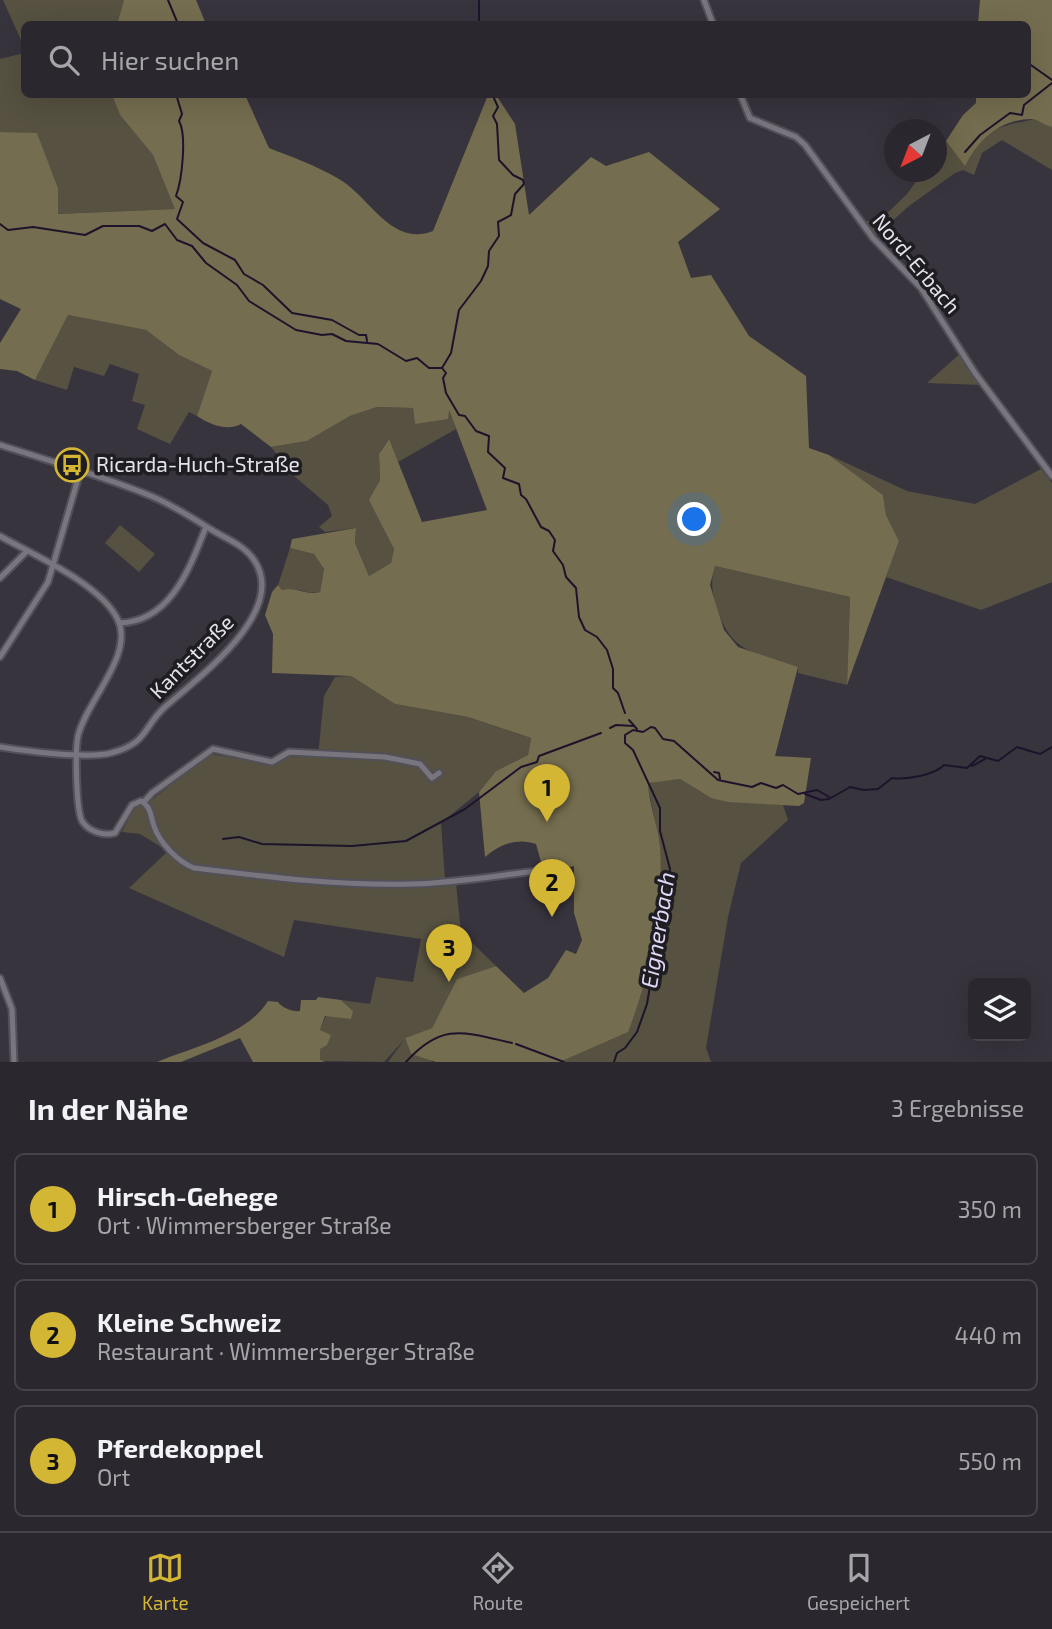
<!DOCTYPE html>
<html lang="de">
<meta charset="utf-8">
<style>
:root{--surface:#2a272e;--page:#36333a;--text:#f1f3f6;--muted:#a5a5aa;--line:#46444a;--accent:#d4b635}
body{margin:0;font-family:"Exo 2",sans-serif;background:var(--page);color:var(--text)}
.controls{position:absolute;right:21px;bottom:21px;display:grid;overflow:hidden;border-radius:10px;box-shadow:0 7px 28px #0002}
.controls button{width:63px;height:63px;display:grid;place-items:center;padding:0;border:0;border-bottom:2px solid var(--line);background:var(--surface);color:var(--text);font:35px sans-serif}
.compass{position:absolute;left:884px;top:119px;width:63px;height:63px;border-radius:50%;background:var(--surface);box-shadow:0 7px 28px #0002;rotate:222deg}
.you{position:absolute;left:695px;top:520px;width:24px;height:24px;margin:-18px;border:5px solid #fff;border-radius:50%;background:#1a73e8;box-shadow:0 0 0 10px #1a73e833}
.badge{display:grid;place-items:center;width:46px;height:46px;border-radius:50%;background:var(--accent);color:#111;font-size:23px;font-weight:700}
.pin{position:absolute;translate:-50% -58px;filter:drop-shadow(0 2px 4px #0008)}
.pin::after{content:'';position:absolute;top:37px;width:24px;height:21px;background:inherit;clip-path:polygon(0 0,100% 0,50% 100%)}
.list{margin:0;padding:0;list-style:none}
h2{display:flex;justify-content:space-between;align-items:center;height:91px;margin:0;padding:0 28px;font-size:30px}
h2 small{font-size:23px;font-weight:400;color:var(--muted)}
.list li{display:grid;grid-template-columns:46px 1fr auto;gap:21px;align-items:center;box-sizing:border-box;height:112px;margin:0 14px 14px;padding:0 14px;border:2px solid var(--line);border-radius:10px}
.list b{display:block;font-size:26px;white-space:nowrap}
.list p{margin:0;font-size:23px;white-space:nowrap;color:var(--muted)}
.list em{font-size:23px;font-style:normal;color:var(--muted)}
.icon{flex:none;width:38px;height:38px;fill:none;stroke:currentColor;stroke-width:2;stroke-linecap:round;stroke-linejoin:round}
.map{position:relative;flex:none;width:1052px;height:1062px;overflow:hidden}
.search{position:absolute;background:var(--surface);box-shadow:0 7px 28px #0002;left:21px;right:21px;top:21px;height:77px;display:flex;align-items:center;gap:18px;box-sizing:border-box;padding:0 24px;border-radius:10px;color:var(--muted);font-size:26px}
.sheet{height:469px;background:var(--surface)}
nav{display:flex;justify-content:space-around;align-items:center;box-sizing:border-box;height:98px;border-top:2px solid var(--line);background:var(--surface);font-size:19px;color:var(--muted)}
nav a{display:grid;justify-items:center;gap:4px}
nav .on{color:var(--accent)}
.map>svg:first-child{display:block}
.green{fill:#565140}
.forest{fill:#756d4f}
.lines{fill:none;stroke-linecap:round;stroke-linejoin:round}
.stream{stroke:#1d142b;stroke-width:2}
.minor-casing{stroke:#525058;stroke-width:9}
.minor{stroke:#78757f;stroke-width:5}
.labels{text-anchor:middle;stroke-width:7;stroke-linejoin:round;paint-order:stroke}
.street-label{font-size:21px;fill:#e5e3e9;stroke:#1e1d21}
.poi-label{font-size:21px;fill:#e5e3e9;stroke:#1e1d21;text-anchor:start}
.water-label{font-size:23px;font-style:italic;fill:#e2d7f7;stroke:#1e1d21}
</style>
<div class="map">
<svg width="1052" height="1062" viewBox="0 0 1052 1062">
<rect width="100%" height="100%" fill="#38343e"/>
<g class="green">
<polygon points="3,0 124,0 117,24 24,24 24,47"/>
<polygon points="24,53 24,94 112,95 120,115 153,155 176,209 57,214 58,188 37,134 0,132 0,59"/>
<path d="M1034,119l18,8v43l-50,-30 -20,13 -8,22 -11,-5 -8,3 -46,33 -35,31 -14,-16h19l28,-27 16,-22h13l1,-20 9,-11 19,24c20,-38 30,-37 69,-46z"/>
<polygon points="68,315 146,330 179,355 212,371 197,416 189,412 170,444 137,429 145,405 132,401 139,374 110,364 104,376 74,367 67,390 35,380"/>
<polygon points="961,353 982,385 927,383"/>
<polygon points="377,407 413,408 415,424 448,407 456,429 398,462 388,440 379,454 380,480 370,500 394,549 391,563 369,576 355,543 356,528 325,532 319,527 332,516 328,505 294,476 271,447 307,441 350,416"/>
<polygon points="829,455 907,491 975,504 1041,469 1052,483 1052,582 981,610 886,577 899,541 886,515 883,495"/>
<polygon points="120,525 155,554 139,572 105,543"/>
<path d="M290,548l24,6 10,15 -4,23c-15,3 -24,-6 -38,-2l-4,-5z"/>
<path d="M715,566l135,31 -3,88 -49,-12v-6c-42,-14 -67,-13 -81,-59 -5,-17 -7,-25 -2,-42z"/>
<polygon points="351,676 395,704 468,717 531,738 528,755 496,771 479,792 441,823 445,879 454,879 456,884 461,932 496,966 457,979 432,1028 405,1038 411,1054 435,1059 431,1062 388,1062 404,1040 384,1062 320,1061 320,1030 326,1016 353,1011 341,1000 370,1004 376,977 413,982 421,939 294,920 284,957 129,888 168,851 140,834 122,832 135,806 144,806 210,754 272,764 289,757 318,756 324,696 335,677"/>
<polygon points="680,779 711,798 783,805 788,820 741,863 728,917 706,1048 711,1062 560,1062 627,1032 660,845 647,782"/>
</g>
<g class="forest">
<polygon points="124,0 196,0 206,24 117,24"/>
<path d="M980,0h72v127c-7,-1 -14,-8 -21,-8 -32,1 -52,20 -66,47l-19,-25 17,-26 13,-12v-8l52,-1v-70h-50z"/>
<path d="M112,95h133l24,53c23,9 48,18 70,31 32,19 52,68 94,52l55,-136h8l19,29 14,91 62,-58 15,9 43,-14 71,57 -42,33 13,36 20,-3 38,61 57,40 3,72 20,7 54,40 3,20 13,26 -52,144 3,-88 -135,-31 -5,19 14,45 14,17 60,20 -23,89 36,2 -7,45 -5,3 -71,-4 -17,-4 -31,-19 -32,4c1,22 10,42 12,63 4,65 -9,126 -32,186l-68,30h-124l-25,-8 -6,-16 27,-10 25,-49 39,-13 28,27 24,-15 18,-28 10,4 6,-14 -8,-27v-47l-30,7 -8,-29c-19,-7 -37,1 -51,13l-6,-65 17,-21 32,-16 3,-17 -63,-21 -73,-13 -44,-28 -79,-3 1,-39 -8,-19 7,-23 6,-7 4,5c14,-4 23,6 38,2l4,-23 -10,-15 -24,-6 2,-9 64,-11 -1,15 14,33 22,-13 3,-14 -25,-49 11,-20 -1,-26 10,-15 33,83 65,-12 -38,-100 -1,9 -33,5 -2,-16 -36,-1 -27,9 -43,25 -36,6 -30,-23c-14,8 -32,0 -44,-8l15,-45 -33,-16 -33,-25 -78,-15 -33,65 -18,-9 -17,-2v-26l21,-34 -21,-10v-167l37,1 21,55v26l117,-5 -22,-54 -33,-40z"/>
<path d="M318,997l23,3 12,11 -2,8 -26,-3 -5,14 11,5 -4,10 -7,4v11l5,2h-72l-13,-24 -59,24h-24c36,-15 90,-27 111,-61l10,1c4,6 15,10 22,9l1,-11h15z"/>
</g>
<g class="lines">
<g class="stream">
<polyline points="168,0 178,24"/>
<polyline points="479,0 479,24"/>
<polyline points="1028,63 1052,80"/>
<path d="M176,94l6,20 -3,7c8,14 3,59 -3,75l7,6 -6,17 26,24 32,17 9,14 19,11 29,28 40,7 27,15h7l1,6"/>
<polyline points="492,94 498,107 493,116 497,124 499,160 513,175 523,180 524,184 515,194 511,215 498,222 499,236 489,251 488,266 481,281 459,310 451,353 442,368 446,373 443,378 446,393 459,415 465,416 476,431 489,436 488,452 505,468 503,478 519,484 521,495 526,499 541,527 549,531 555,540 553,551 563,565 566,577 576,588 579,617 585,630 597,637 607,650 613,669 613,688 618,693 625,713"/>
<polyline points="965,152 980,135 1010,113 1022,115 1024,105 1052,83"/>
<polyline points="0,224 8,230 33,227 85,235 103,226 139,226 152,231 165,224 177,240 192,246 206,263 237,285 249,301 296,330 322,335 332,334 346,341 378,344 406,361 417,358 429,368 441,368"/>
<polyline points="629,720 637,729"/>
<polyline points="610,728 616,725 634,726"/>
<polyline points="972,766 985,759"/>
<polyline points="714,772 719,773 720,779"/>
<polyline points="805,794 821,800 829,799"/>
<polyline points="223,839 239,837 262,844 352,846 406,841 465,809 521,767 537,762 539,756 601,733"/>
<polyline points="516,1044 564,1062"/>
<path d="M406,1062c36,-40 58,-30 106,-19"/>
<path d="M614,1062l3,-9 8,-5 12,-16 10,-28 3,-18 5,-10 3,-37 5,-10 7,-60 -10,-38v-23l-27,-58 -8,-7v-8l8,-5 10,2 8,-5 4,1 8,11 11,2 44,39 34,7 9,-4 15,5 7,-3 15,9 19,-4 14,8 19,-11 14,3 14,-1 14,-11c14,2 43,-3 52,-13l23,3 13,-12 18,5 19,-14 23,7 12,-7"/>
</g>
<defs>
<g id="minor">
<polyline points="704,0 713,24"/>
<polyline points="740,94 750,118 796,137 805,145 873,238 921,288 975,373 1052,476"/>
<path d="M0,445c50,16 102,31 151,51 22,9 41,22 61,34 15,9 32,15 42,30 35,51 -55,117 -88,146 -23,20 -17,37 -55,47 -23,6 -87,-2 -111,-6"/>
<path d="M0,536c33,19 99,47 117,82 19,36 -31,83 -39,118 -3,14 -2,73 4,85 7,11 22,15 33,12l17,-28 9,-4c11,7 9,14 13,25 5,16 24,36 40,42 73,9 145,18 219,16 41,-1 82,-8 123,-13"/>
<polyline points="0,578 27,551"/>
<path d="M119,623c52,-1 71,-56 87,-96"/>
<polyline points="0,657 48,582 80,472"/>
<polyline points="144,802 152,793 213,749 272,762 289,752 385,757 420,764 432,778 439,773"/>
<polyline points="0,978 12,1009 14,1062"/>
</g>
</defs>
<use href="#minor" class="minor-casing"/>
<use href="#minor" class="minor"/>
</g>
<defs>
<symbol id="bus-ring" viewBox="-11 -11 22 22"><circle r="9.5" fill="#1e1d21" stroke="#d4b635" stroke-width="1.5"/><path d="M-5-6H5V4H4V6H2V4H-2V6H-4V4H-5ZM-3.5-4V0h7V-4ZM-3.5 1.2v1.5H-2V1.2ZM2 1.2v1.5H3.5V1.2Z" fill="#d4b635"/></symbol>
</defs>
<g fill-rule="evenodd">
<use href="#bus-ring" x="53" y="446" width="38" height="38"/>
</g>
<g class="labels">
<g class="street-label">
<text transform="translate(916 264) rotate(50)" y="7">Nord-Erbach</text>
<text transform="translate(192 657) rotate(-45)" y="7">Kantstraße</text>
</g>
<g class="poi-label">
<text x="96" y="472">Ricarda-Huch-Straße</text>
</g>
<g class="water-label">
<text transform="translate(658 930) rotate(-81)" y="8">Eignerbach</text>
</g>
</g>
</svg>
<div class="controls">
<button><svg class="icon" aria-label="layers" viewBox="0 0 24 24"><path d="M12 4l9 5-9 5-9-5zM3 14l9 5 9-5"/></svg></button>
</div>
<svg class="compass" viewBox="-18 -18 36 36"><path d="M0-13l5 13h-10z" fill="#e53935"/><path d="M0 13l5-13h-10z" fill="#a5a5aa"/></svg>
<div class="you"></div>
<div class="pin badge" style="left:547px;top:822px">1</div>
<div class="pin badge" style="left:552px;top:917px">2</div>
<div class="pin badge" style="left:449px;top:982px">3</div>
<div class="search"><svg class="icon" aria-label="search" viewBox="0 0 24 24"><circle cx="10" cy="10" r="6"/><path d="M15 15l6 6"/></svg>Hier suchen</div>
</div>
<section class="sheet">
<h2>In der Nähe<small>3 Ergebnisse</small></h2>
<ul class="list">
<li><span class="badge">1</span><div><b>Hirsch-Gehege</b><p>Ort · Wimmersberger Straße</p></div><em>350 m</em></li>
<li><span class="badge">2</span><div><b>Kleine Schweiz</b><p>Restaurant · Wimmersberger Straße</p></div><em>440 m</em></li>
<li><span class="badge">3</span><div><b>Pferdekoppel</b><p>Ort</p></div><em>550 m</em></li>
</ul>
</section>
<nav>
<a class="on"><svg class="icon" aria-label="map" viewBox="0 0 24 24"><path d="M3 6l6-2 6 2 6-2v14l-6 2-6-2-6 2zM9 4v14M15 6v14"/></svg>Karte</a>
<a><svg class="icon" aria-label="directions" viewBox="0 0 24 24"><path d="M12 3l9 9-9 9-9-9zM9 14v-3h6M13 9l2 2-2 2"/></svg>Route</a>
<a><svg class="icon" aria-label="saved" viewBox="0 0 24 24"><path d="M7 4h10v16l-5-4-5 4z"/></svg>Gespeichert</a>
</nav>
